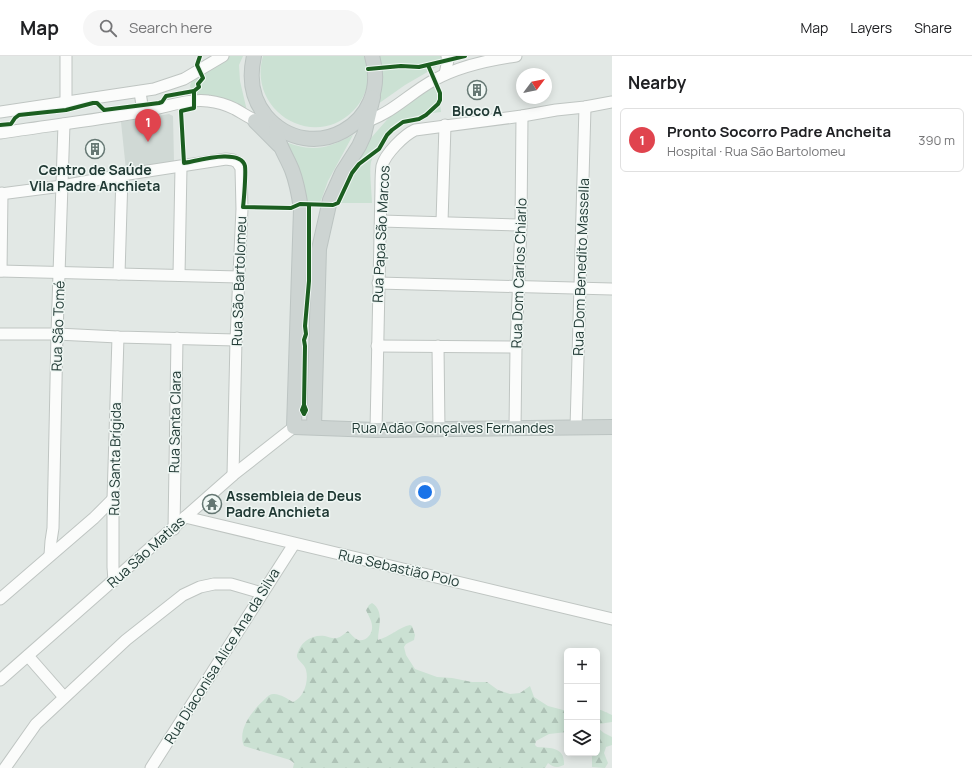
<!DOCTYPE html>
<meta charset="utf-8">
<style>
:root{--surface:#fff;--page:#f6f6f6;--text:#202124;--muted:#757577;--line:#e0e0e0;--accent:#657773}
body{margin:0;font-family:Manrope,sans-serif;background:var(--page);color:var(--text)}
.controls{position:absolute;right:12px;bottom:12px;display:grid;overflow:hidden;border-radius:6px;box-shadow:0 2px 10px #0003}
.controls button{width:36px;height:36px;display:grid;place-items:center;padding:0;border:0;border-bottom:1px solid var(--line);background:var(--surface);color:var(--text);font:20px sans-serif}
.compass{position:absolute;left:516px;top:12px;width:36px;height:36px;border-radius:50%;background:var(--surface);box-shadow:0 2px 10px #0003;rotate:58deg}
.you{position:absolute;left:425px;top:436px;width:14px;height:14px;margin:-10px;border:3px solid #fff;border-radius:50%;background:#1a73e8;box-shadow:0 0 0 6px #1a73e833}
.badge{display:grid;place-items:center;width:26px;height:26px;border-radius:50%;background:var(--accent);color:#fff;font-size:13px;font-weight:700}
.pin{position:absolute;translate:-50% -33px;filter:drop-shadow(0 1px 2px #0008)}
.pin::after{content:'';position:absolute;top:21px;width:14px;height:12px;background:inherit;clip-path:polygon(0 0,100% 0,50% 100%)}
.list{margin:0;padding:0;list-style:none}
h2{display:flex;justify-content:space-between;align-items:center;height:52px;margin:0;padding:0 16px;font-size:17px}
h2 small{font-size:13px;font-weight:400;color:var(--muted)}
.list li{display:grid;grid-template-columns:26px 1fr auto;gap:12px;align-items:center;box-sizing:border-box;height:64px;margin:0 8px 8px;padding:0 8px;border:1px solid var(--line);border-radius:6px}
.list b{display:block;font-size:15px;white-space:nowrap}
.list p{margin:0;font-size:13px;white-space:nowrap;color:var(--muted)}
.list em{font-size:13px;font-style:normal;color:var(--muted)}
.icon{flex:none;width:22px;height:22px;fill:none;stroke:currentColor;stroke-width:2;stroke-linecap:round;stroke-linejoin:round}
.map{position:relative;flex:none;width:612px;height:712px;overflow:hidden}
header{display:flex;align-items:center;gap:24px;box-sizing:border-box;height:56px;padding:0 20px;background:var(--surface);border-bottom:1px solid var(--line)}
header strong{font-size:19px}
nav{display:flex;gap:22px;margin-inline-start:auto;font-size:14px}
.search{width:280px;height:36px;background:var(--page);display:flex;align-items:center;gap:10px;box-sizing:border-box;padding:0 14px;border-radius:22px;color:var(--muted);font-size:15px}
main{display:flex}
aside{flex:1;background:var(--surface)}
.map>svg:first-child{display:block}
.built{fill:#d0d9d5}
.green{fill:#cbe1d3}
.forest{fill:url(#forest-firs)}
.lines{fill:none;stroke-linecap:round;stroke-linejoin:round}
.minor-casing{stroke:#bfc5c2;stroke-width:13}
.major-casing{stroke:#bcc4c2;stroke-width:16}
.minor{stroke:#fbfcfb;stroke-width:11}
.major{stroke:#cdd4d2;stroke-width:14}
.cycleway-casing{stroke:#f0f7f4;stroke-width:6}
.cycleway{stroke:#1b5e20;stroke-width:4}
.labels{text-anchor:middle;stroke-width:3;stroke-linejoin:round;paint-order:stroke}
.poi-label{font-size:14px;font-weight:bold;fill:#213a35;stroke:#f0f7f4}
.street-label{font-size:14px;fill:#213a35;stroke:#f0f7f4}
</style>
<header>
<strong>Map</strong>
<div class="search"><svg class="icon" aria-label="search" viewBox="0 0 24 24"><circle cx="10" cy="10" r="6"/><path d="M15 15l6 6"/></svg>Search here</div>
<nav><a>Map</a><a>Layers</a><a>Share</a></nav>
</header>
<main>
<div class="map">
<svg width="612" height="712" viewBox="0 0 612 712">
<defs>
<pattern id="forest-firs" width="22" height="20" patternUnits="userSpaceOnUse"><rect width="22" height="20" fill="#cbe1d3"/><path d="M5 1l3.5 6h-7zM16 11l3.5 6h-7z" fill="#aec2b6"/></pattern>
</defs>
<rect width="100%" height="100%" fill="#e2e8e5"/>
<polygon class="built" points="169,58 173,60 174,106 126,114 121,66"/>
<g class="green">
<polygon points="228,0 243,0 239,9 240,25 247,55 193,37 190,30 192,24"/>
<path d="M263,0h103c1,6 3,12 3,18 -1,14 -6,26 -15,36 -40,42 -107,1 -91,-54z"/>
<polygon points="376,0 442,0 442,5 436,11 405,29 378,48 381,28"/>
<path d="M437,24l4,32c-8,1 -17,2 -25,4 -15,5 -40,31 -45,46 -2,8 1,32 1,41h-36l10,-23 25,-42 28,-32z"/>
<path d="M353,79l-25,46 -9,25 -9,1 -8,-3 -24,-65c32,13 45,12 75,-4z"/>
</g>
<g class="forest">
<path d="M372,547c13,8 6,25 6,37 11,-3 22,-13 32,-15l2,1 3,9 -1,5 -8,4 -2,3 2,8 9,14 22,8 15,1 20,4h15l11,8 12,4 10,-1 10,-7 4,11 14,9 19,5v21l-18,2 -13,7 -1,4 2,2c14,1 28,0 27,18 -7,3 -10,3 -16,-2l-3,5h-252l1,-5 -4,-3 -46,-14c-7,-16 8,-35 19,-45 3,-3 6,-7 10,-7 6,-1 15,5 20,8 11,-4 16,-21 13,-32 -1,-6 -10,-10 -9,-15 3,-13 15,-21 28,-19 4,1 8,3 12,2 4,-1 7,-4 11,-7 3,3 6,7 10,9 8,2 15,-6 14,-14 0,-5 -4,-11 -6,-16l3,-5z"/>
<polygon points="597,654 601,654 612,659 612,666 599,668 598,672 604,677 612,681 612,689 606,691 604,697 608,707 605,712 592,711 592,697 597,697"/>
</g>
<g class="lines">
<defs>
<g id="minor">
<polyline points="66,0 66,46"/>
<polyline points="445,18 448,4 447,0"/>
<polyline points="140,36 143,56"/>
<polyline points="0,56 154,33 184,23 223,0"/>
<path d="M361,67c30,-8 47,-29 73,-43 25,-14 54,-20 82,-24"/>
<path d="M0,77c47,-7 95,-13 142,-21 20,-4 48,-14 66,-11 9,1 19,4 27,8 9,5 17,11 27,14"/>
<polyline points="0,138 62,130 122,119 226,103 233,104 237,106 241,112 242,153 236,284 233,419"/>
<polyline points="381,165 521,169"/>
<polyline points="442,166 445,69"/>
<polyline points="0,215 239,221"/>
<polyline points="1,215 2,137"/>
<polyline points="119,218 122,119"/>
<polyline points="179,219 181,111"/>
<polyline points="378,227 612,233"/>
<polyline points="0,278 57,278 118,281 236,284"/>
<polyline points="377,290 516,291"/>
<polyline points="438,290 439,374"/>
<polyline points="576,372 585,51"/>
<polyline points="515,373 516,291 521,169 522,60"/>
<path d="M376,374l5,-242c0,-7 0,-15 1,-22 3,-12 22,-31 33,-36l107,-14 34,-6 29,-3 27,-5"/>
<polyline points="185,461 612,563"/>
<polyline points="174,473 177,282"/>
<polyline points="50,499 51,485 53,472 57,278 64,68"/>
<polyline points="114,525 113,511 113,443 118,281"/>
<polyline points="0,543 94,462 113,443"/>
<polyline points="28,600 64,641"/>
<polyline points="0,624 233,419 294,371"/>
<polyline points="5,712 36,668 126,584 183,539 200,531 214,528 231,528 262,537"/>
<polyline points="151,712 294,488"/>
</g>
<g id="major">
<path d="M254,0c-5,22 -3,42 12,60 45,52 126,8 106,-60"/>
<polyline points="255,65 279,89"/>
<path d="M276,70c0,16 10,29 16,44 5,13 7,25 9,39l-7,218 82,3 236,-3"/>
<polyline points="314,371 319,193 330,144 342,117 359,90 364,79 373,41"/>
</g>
</defs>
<use href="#minor" class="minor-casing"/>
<use href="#major" class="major-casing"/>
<use href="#minor" class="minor"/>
<use href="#major" class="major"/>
<defs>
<g id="cycleway">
<path d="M200,0l-3,9 6,13 -5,6 1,3 -5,4v17l-13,3 3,52c13,-2 56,-15 61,3 1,7 -1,33 -2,41l48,1 9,-4 33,1 5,-2 14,-30 7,-9 20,-15 8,-14 5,-5 11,-8 16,-3 7,-4 12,-11 2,-4v-7l-12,-28"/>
<polyline points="368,13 401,10 419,11 465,0"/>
<polyline points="0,69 11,68 15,62 19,59 66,54 93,47 97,47 104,54 159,47 162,46 166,40 194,35"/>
<polyline points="304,349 306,354 304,358 302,354 304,349 305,290 304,284 306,278 305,270 309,225 309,149"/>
</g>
</defs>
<use href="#cycleway" class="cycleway-casing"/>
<use href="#cycleway" class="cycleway"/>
</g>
<defs>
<symbol id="building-ring" viewBox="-11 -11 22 22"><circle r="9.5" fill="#f0f7f4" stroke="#657773" stroke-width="1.5"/><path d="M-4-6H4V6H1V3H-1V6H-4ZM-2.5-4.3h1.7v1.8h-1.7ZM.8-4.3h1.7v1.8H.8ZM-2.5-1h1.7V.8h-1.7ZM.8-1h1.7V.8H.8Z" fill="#657773"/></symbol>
<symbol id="temple-ring" viewBox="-11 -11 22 22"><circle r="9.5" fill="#f0f7f4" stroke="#657773" stroke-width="1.5"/><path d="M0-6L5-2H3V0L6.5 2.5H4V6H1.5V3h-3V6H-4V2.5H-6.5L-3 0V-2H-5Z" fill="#657773"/></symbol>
</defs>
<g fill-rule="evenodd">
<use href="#building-ring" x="466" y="23" width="22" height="22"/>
<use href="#building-ring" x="84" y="82" width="22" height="22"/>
<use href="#temple-ring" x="201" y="437" width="22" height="22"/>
</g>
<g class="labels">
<g class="poi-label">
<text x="477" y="60">Bloco A</text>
<text x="95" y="119">Centro de Saúde<tspan x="95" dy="16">Vila Padre Anchieta</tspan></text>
<text x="226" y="445" text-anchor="start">Assembleia de Deus<tspan x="226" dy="16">Padre Anchieta</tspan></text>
</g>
<g class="street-label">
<text transform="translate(381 178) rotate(-87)" y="5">Rua Papa São Marcos</text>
<text transform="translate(581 211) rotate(-88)" y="5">Rua Dom Benedito Massella</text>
<text transform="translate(519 217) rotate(-88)" y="5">Rua Dom Carlos Chiarlo</text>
<text transform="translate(239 225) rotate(-88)" y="5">Rua São Bartolomeu</text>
<text transform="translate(58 270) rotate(-88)" y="5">Rua São Tomé</text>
<text transform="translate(175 366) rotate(-89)" y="5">Rua Santa Clara</text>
<text x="453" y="377">Rua Adão Gonçalves Fernandes</text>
<text transform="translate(115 403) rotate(-89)" y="5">Rua Santa Brígida</text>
<text transform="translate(146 496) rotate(-42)" y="5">Rua São Matias</text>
<text transform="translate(399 512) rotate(13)" y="5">Rua Sebastião Polo</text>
<text transform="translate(222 600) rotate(-58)" y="5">Rua Diaconisa Alice Ana da Silva</text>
</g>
</g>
</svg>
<div class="controls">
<button>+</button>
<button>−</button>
<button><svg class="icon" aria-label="layers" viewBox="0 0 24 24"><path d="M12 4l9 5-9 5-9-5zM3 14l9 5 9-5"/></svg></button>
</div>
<svg class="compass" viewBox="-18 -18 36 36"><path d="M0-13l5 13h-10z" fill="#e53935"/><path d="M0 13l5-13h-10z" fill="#757577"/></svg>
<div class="you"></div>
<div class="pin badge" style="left:148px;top:86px;background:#e0444e">1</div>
</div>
<aside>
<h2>Nearby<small></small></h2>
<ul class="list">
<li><span class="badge" style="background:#e0444e">1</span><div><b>Pronto Socorro Padre Ancheita</b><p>Hospital · Rua São Bartolomeu</p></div><em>390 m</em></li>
</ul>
</aside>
</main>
